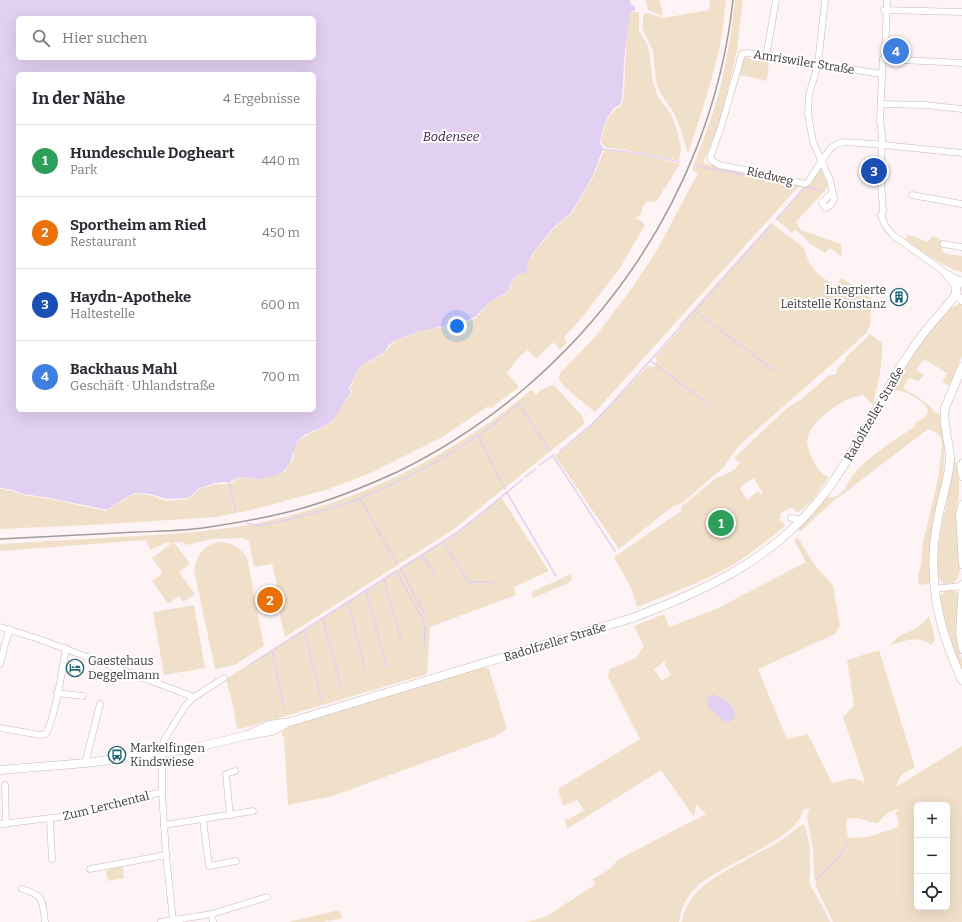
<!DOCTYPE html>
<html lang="de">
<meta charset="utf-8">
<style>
:root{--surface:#fff;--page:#f2f2f3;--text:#2b2b33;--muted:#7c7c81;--line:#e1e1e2;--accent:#7c3aed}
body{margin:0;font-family:Bitter,serif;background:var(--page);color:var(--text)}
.controls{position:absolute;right:12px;bottom:12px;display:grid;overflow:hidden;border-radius:6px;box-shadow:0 4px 16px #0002}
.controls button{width:36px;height:36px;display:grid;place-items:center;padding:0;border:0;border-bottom:1px solid var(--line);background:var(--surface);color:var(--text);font:20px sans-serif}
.you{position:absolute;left:457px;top:326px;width:14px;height:14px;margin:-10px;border:3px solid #fff;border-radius:50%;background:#1a73e8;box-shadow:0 0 0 6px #1a73e833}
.badge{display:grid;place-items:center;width:26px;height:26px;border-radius:50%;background:var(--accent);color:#fff;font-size:13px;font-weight:700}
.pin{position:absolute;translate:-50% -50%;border:2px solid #fff;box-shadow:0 1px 4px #0006}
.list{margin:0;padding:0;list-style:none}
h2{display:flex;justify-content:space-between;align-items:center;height:52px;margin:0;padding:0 16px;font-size:17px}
h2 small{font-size:13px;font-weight:400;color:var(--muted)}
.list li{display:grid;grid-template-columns:26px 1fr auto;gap:12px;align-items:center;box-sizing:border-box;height:72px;padding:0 16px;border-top:1px solid var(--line)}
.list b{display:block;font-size:15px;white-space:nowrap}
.list p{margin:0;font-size:13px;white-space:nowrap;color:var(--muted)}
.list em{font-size:13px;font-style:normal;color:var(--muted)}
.icon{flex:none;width:22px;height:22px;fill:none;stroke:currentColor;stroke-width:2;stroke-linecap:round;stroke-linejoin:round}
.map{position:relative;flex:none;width:962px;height:922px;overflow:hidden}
.search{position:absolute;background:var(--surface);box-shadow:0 4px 16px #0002;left:16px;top:16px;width:300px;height:44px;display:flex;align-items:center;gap:10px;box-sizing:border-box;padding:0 14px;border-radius:6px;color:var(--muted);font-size:15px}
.panel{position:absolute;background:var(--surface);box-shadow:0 4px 16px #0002;left:16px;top:72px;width:300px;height:340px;border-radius:6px}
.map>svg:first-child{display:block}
.green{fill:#f1e0c9;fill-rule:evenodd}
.water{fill:#e2d0f2;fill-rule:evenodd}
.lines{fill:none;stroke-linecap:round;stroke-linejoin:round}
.stream{stroke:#e2d0f2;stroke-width:1.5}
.street-casing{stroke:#c7b8b9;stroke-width:7}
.secondary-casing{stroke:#c7b8b9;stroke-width:9}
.street{stroke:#fff;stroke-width:6}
.secondary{stroke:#fff;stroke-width:8}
.rail{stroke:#a29a9b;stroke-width:1.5}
.labels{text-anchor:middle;stroke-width:4;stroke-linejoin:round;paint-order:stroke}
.street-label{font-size:12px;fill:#3d3738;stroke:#fff}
.poi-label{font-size:12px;fill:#3d3738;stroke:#fff;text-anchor:start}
.water-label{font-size:13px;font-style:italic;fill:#39204b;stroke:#fff}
</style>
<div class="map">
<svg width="962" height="922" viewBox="0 0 962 922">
<rect width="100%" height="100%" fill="#fef4f5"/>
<g class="green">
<polygon points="645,0 660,0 663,16 648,10"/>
<path d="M710,0h16c-2,19 -4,40 -9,58 -8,33 -19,64 -29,96l-8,-27 -6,-14 -13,-19 -5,-13 -3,-30 -11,-23 2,-15h4l15,5 46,-8z"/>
<path d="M735,0h8l-6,51 -7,30 -12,45 -15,37 97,22 -205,227c-7,-6 -34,-26 -36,-33 0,-2 1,-4 1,-6l35,-36 40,-53 22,-34 41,-77 -6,-3c10,-27 21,-54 28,-82 7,-29 12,-58 15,-88z"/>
<path d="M630,12h9v19l8,13 2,7 4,31 5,15 13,17 6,16 4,18 -2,13 -36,-8 -38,-6 -4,-5c3,-15 7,-30 21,-37l2,-14 3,-63z"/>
<polygon points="743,57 769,62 767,81 739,75"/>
<path d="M604,150l39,5 37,9 -24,38 -8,-1 -5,5 -2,8 -6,4 5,2 5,5 -25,43 -41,53 -15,16 3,5 -7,8 -5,-7 -4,1 -15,15 -8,-9 -8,6 -13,17 12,14 -28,21 -4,-1 -48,32 -66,33 -44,17 -78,21 -35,7 -125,8 -91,4v-40l13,2 10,4 28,4 55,12 28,-17 15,1 18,6 21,-2 12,-10 15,-5h15l6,-5 4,-1 18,1 27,-7 8,-13 1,-10 4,-8 9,-6 24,-12 16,-25 3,-2 2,-4 -2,-4 9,-20 5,-5 8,-2 5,-5 7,-2 5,-7 6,-6 25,-10 40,-7 16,-6 14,-16 18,-9c4,-11 6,-20 18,-20l2,-11 6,-9 19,-24 19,-16 21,-36z"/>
<polygon points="820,168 827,183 827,188 796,222 801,230 841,244 842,257 830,248 825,253 809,243 801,234 795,230 792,233 776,219"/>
<polygon points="771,223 803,247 810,264 817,273 834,286 842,278 872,299 870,325 867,332 848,350 743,442 734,452 723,468 682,503 672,507 619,549 555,456 592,424 648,366 654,367 657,360 655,357 682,327 679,325"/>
<path d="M907,235c7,0 13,6 22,6l3,-5 6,2 4,4v9l5,3 15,2v16c-15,-2 -44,-24 -57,-33z"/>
<path d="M962,303v53l-13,30 -7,-4 5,-9 -23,-14 -8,11 8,5 -6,6 -9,-3 -6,10 15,9 14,11 1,3 3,2 5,1 4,27 -2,38 -9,41 -4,31v31l-3,2 -8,1 -1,-8 3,-13 2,-21 15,-64 4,-34 -1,-8 -6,-5 -7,-3 -98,75 -30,28 -2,-4 29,-31c16,3 19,-13 26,-22 16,-20 41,-34 61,-48l3,-6c6,-2 10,-4 11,-11 -5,-10 -21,-18 -31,-20l-7,4 6,-9 -1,-2c12,-20 43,-75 67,-80z"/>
<path d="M870,334l12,9c1,21 -4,41 -9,62l-10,-10c-19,2 -55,26 -56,47 0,7 9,26 14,30 2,2 5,4 8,5l-16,23 -14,12h-3l-4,-5 -4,3 -1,-1 -7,5 1,3 -3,3 5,2 2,4c-16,13 -32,26 -49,37 -32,18 -66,31 -99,44l-5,-17 -18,-33 67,-46v-4l34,-28 19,-9 6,-7 -6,-5 53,-50 16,-10 26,-23h6l2,-3v-4l9,-8 -1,-2zM754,478l9,16 -2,1 -3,-4 -11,9 -7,-11 3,-4z"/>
<path d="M554,385l29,32 1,7 -130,105 -169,108 -11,-49 3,-5 -5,-19 -18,3 -5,-26 -6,-3 -30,1 -27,6 -4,-3h-8l16,22 -11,8 16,22 -12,8 -4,-6 -11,8 -16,-23 11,-8 -11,-15 21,-16 -7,1 -16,7 -4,-10 -146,11v-7c45,-3 91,-5 136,-8 39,-2 79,-5 117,-12 81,-16 157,-48 225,-94 19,-12 36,-26 53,-40l6,5c3,-6 11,-9 17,-10z"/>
<path d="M954,454l5,26v15l-3,17 1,21 3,36 -2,9 -5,6 -8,1 -6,-6c-4,-26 3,-53 8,-79 3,-15 4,-31 7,-46z"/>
<path d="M501,497l48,74 -35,16 2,8 -86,32 -3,47 -148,44c-15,3 -28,9 -42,11l-3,-19 -8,-31 230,-147z"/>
<path d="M798,538l18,29 17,18 7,41 -5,8 -77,35 29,70 21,-5 24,49 21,-5 12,4 -22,-65 11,-11 -7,-46 32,-10 36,117 -14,8 -5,12 66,-41v176h-129l-18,-37 2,-2 -3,-6 -1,-28 -6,-32 2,-9 -7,3c0,25 -81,55 -101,72 -12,10 -20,23 -22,39h-153l21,-6 49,-32 -3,-5 14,-8 12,-12 87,-45 -10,-10 -2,13 -33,-47 -94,59 -2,-11 3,2 16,-10 -7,-10 -14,6 -5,-17 82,-50 -32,-62 2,-8 26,-11 8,-12 -10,-20 30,-12 5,13 47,-18 90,-47 -12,-22zM668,659l-4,5 7,10 -9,7 -8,-12zM917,805h30v102h-30zM898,809h1l-4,5 3,5v8l-30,10 -18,1 -2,-1 -2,-12 1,-6c11,-4 21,4 31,4l8,-9z"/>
<path d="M216,542c15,-1 21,4 31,15l17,89 -29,19 -20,4 -21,-99c3,-14 8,-23 22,-28z"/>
<polygon points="571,574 572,579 569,583 533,598 531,594 534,591"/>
<polygon points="951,590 955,591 958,594 956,637 962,661 962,673 945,628 939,597 945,591"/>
<polygon points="194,605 205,668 164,675 153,612"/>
<path d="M929,616l3,10 3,15 -4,4c-13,-10 -28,-4 -42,1l10,-10 16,-7 8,-6z"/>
<path d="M480,668h5l4,1 18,60 -13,8 -150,55 -15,5 -41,8 -4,-68 -3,-3c6,-10 23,-13 34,-16z"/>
<path d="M802,825h2l2,4 4,20v28l-1,6 13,22 8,17h-148c5,-32 34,-46 60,-60 13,-7 25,-14 38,-21 7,-3 16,-14 22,-16z"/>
<polygon points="123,865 124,878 108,881 106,871 109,870 109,868"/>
<polygon points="339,910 342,918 324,922 288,922"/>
</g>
<g class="water">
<path d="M0,0h630l1,5 4,1v5l-5,1c-2,13 -4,26 -5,40 -2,18 -1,35 -4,52l-7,4 -6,9 -5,12 -3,13 3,7 -10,26 -7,13 -15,25 -18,15 -20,25 -5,9 -2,11c-12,0 -15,9 -18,19l-18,10 -15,15 -16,6 -39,8 -26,10 -6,5 -4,7 -7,3 -5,4 -8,3 -5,5 -10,20 2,4 -2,4 -3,2c-4,7 -8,17 -14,23 -9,9 -27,10 -34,20 -6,9 -5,23 -14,30 -6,5 -20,8 -27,8 -13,0 -16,-5 -28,4l-5,-1 -9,1 -15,5 -12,10 -21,1 -17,-5 -16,-1 -27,17 -57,-12 -27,-4 -10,-4 -13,-2zM18,18h296v40h-296zM18,74h296v336h-296z"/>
<polygon points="714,694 727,701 735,710 734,719 729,722 722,720 709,708 707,706 708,697"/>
</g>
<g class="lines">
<g class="stream">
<polyline points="603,149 643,154 679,162"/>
<polyline points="697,166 799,186"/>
<polyline points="776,219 782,213 805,187 824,191"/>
<polyline points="695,311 775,371"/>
<polyline points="651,361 709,405"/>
<polyline points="478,435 505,489"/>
<polyline points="560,451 592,424 614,401 772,224"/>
<polyline points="553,456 615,551"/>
<polyline points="540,465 555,454"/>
<polyline points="525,477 536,469"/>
<polyline points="229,483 236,512"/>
<polyline points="507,493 556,576"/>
<polyline points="360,499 398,565"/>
<path d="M247,523c14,6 32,-2 47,-5 22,-6 46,-11 67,-20 42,-17 85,-40 122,-66 13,-9 24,-19 36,-28l31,47"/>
<polyline points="443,542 469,582 490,582 493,585"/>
<polyline points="422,556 438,579"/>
<polyline points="400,569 457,533 522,480"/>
<polyline points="401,569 425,615"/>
<polyline points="396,572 423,619 425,630 424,646"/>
<polyline points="384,579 402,643"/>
<polyline points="366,590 387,668"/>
<polyline points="348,602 365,669"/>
<polyline points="323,619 341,686"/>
<polyline points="304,630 321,698"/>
<polyline points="293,637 294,643"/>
<polyline points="272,651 284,708"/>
<polyline points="248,666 396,571"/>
<path d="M817,879c11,-12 24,-22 31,-37"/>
</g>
<defs>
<g id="street">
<polyline points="825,0 818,64 809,95 808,114 813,142 830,180 834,199 831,205 826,208 822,202 832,193"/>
<polyline points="884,10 962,12"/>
<polyline points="771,57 767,51 776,0"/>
<polyline points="883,59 962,63"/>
<polyline points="882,74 748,53 742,54 721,127 711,155 711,160 719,165 751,171 805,184 808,182 825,156 831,148 837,144 844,142 874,144 962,153"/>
<polyline points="881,104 925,105 962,109"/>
<polyline points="912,195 962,204"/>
<polyline points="881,215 885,225 893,235 943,271 956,287"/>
<polyline points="882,218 883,210 881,181 882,136 880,121 882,74 883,59 885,55 887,0"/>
<polyline points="943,244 962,247"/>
<polyline points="946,273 961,281"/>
<polyline points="962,463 960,465 962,477"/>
<polyline points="962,504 959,514 962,565"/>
<polyline points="791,518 797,519 800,522"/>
<polyline points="962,584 959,634 962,650"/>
<polyline points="934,589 962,586"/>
<polyline points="0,627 39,639 194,697"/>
<polyline points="0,664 5,644 10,629"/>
<polyline points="57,693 83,696"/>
<path d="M0,728l40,7 6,-1c11,-24 15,-59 20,-86"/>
<polyline points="86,763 86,760 100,704"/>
<polyline points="5,785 6,824"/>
<polyline points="230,815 226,774 235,771"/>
<polyline points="50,820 52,859"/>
<polyline points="203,820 209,866 236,861"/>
<polyline points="0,824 69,816 162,792"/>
<polyline points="164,825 253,811"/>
<polyline points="90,869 166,855"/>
<path d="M22,889c23,7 20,11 23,33"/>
<polyline points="212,914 213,922"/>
<polyline points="173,920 166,855 162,792 162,748 164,740 186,705 194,697 224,678"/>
<polyline points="161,922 212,914 267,897"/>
</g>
<g id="secondary">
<path d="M962,281c-8,5 -8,14 0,19"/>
<path d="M962,367l-17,41c-3,17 5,34 5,51 -1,21 -9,40 -12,60 -12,58 0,109 24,161"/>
<path d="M248,735l21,-10 21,-3 342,-104c78,-29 148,-62 198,-132 27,-38 47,-80 71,-120 8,-12 16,-25 26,-37 10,-12 20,-22 29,-35"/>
<polyline points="0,770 86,763 190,749 248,735 272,731 284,725"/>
</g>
</defs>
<use href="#street" class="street-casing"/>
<use href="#secondary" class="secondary-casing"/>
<use href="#street" class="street"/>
<use href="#secondary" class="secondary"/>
<path class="rail" d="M0,539c46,-2 91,-5 137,-7 22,-1 44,-1 66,-4 28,-4 57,-9 85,-16 37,-9 74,-24 109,-40 183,-89 314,-269 336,-472"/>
</g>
<defs>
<symbol id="building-ring" viewBox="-11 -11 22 22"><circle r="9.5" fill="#fff" stroke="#1c6572" stroke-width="1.5"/><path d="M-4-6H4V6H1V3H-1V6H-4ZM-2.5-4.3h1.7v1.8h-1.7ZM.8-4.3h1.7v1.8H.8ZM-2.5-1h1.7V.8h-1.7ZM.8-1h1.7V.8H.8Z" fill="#1c6572"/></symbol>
<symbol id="hotel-ring" viewBox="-11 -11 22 22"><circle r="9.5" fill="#fff" stroke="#1c6572" stroke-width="1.5"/><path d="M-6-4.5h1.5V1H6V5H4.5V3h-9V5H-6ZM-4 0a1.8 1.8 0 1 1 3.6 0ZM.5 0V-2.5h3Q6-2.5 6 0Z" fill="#1c6572"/></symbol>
<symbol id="bus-ring" viewBox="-11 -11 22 22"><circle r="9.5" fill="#fff" stroke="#1c6572" stroke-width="1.5"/><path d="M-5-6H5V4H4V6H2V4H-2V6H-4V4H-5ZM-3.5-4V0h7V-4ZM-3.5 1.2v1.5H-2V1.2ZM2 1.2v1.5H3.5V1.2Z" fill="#1c6572"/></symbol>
</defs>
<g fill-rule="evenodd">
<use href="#building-ring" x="889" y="287" width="20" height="20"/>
<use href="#hotel-ring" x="65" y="658" width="20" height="20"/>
<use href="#bus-ring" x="107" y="745" width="20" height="20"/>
</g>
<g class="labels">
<g class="street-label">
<text transform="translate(804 62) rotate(9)" y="4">Amriswiler Straße</text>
<text transform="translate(770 176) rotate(13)" y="4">Riedweg</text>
<text transform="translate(874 414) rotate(-60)" y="4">Radolfzeller Straße</text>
<text transform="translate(555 642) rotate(-17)" y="4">Radolfzeller Straße</text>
<text transform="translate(106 806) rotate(-14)" y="4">Zum Lerchental</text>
</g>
<g class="poi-label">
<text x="886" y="294" text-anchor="end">Integrierte<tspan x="886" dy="14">Leitstelle Konstanz</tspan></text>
<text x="88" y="665">Gaestehaus<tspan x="88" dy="14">Deggelmann</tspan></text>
<text x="130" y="752">Markelfingen<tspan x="130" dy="14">Kindswiese</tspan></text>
</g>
<g class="water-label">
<text x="451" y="141">Bodensee</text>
</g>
</g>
</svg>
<div class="controls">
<button>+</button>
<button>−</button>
<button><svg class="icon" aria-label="locate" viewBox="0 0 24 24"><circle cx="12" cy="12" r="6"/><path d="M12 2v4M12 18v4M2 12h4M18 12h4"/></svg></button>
</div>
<div class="you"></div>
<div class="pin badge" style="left:721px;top:523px;background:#2e9e5b">1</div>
<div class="pin badge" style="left:270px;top:600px;background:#e8710a">2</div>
<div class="pin badge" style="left:874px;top:171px;background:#1a4fb4">3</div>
<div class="pin badge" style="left:896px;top:51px;background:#3f7fe0">4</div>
<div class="search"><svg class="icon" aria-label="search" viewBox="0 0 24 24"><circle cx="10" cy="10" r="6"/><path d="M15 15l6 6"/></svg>Hier suchen</div>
<section class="panel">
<h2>In der Nähe<small>4 Ergebnisse</small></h2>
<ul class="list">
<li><span class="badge" style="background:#2e9e5b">1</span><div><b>Hundeschule Dogheart</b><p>Park</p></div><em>440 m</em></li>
<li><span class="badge" style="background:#e8710a">2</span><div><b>Sportheim am Ried</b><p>Restaurant</p></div><em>450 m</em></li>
<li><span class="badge" style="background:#1a4fb4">3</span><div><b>Haydn-Apotheke</b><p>Haltestelle</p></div><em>600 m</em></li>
<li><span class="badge" style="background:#3f7fe0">4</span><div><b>Backhaus Mahl</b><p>Geschäft · Uhlandstraße</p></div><em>700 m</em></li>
</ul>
</section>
</div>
